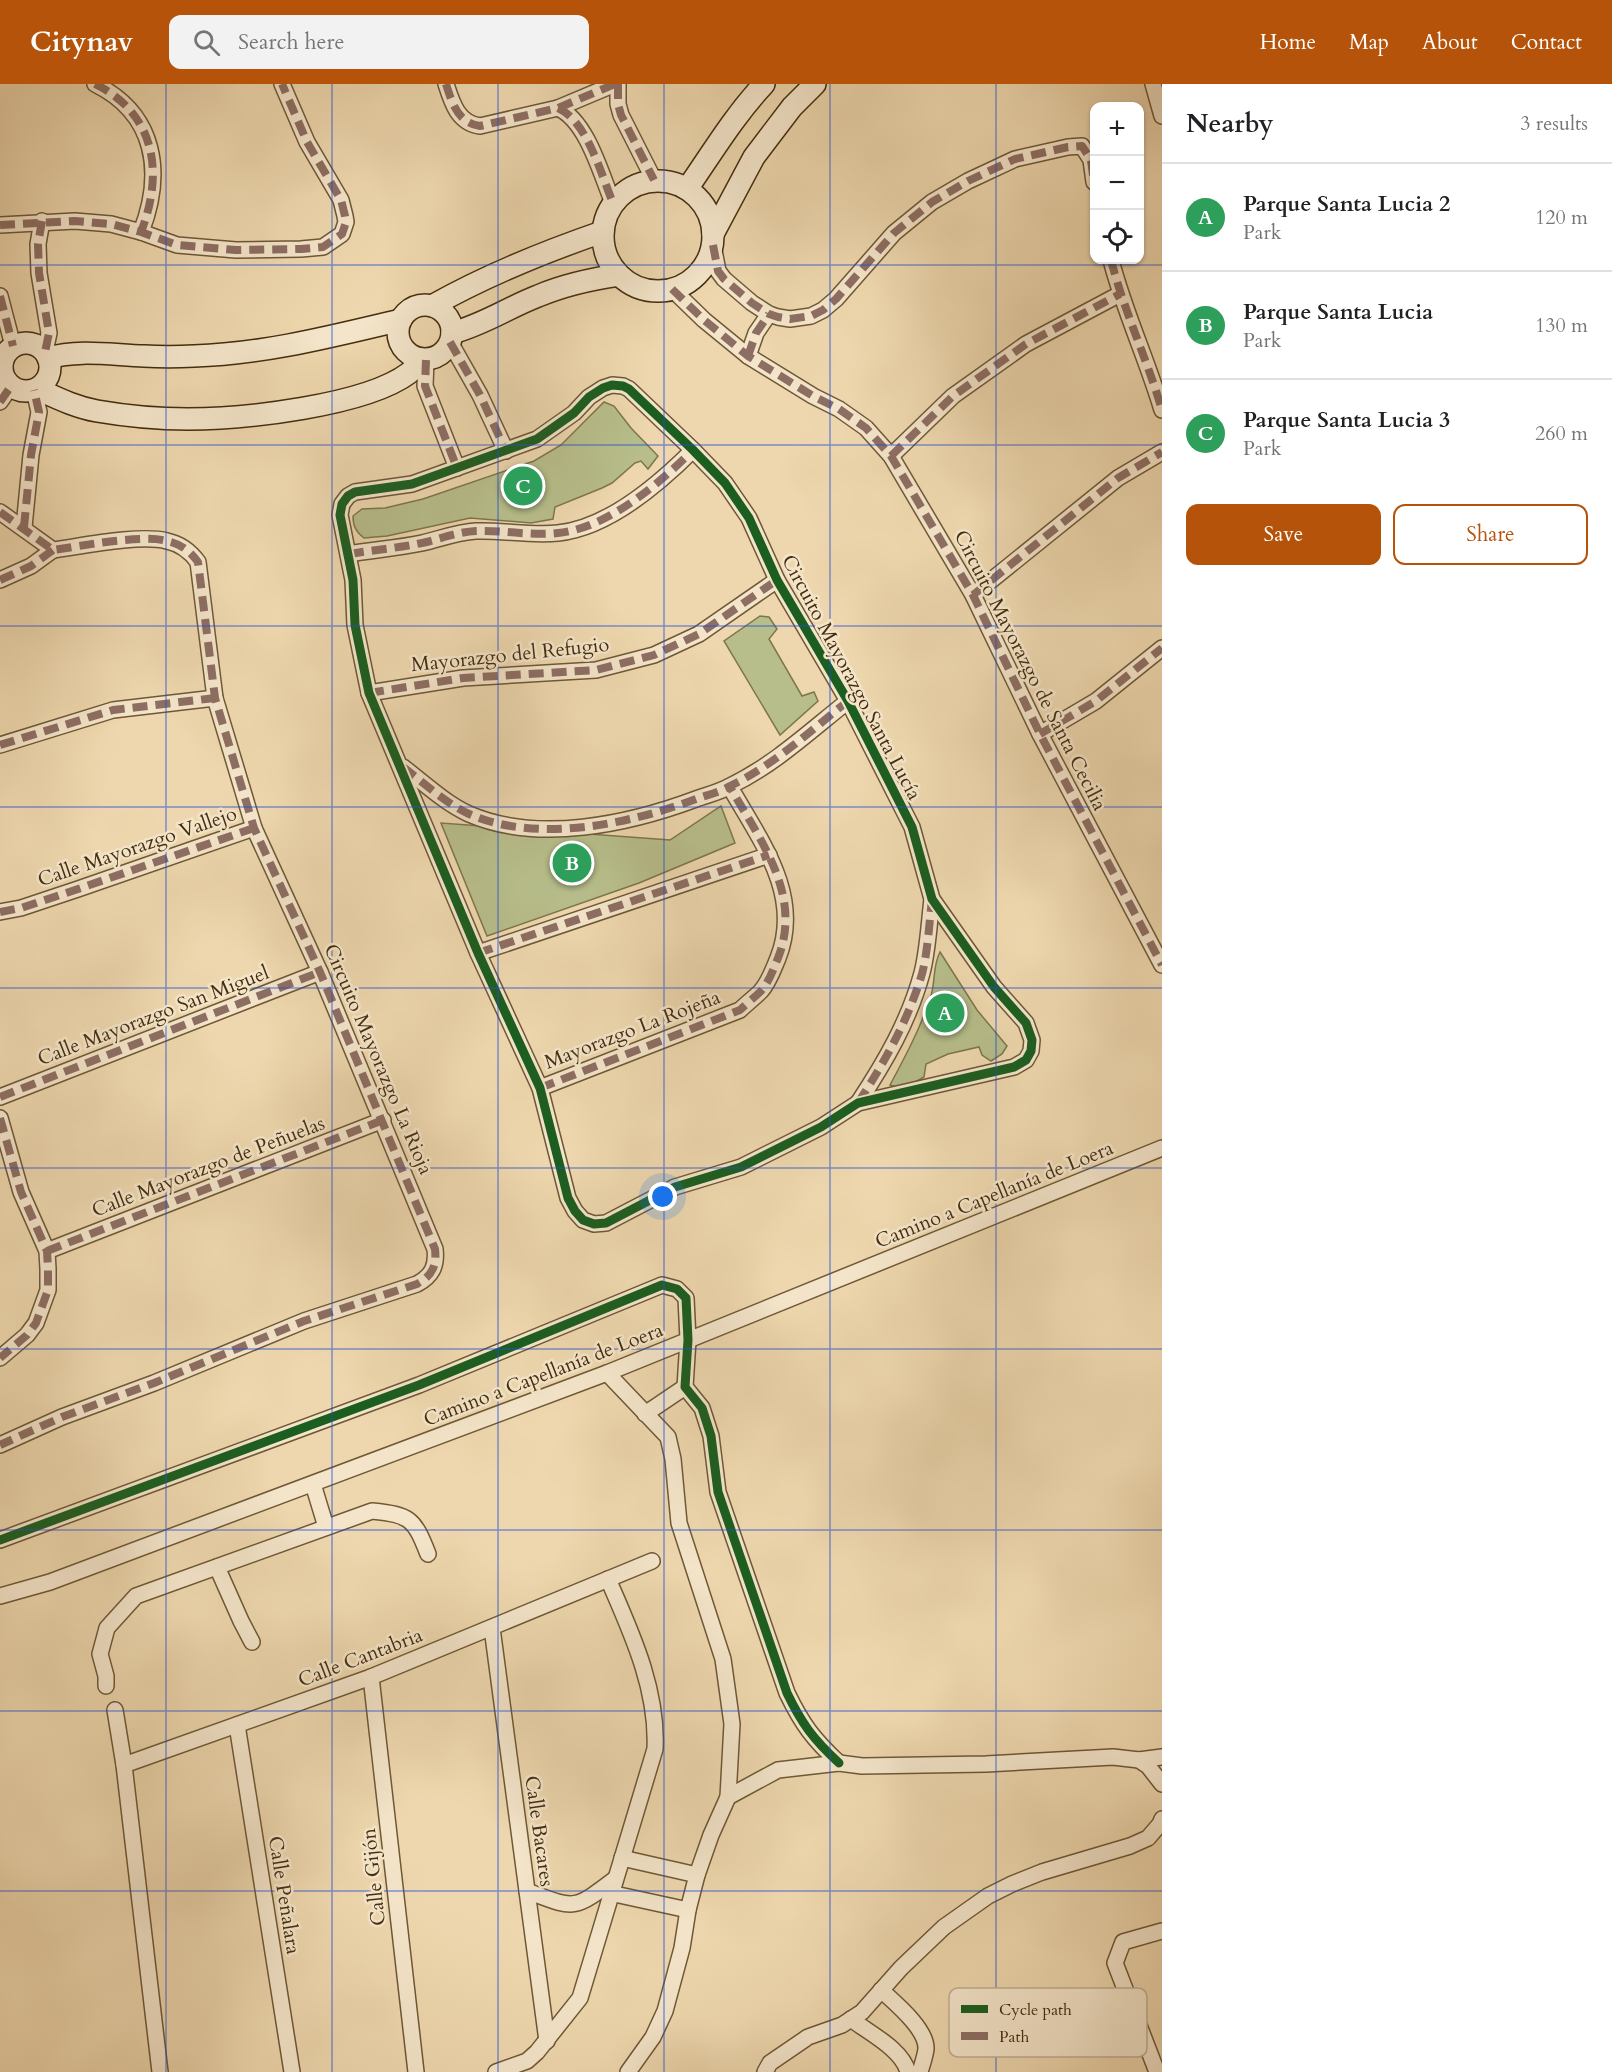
<!DOCTYPE html>
<meta charset="utf-8">
<style>
:root{--surface:#fff;--page:#f2f2f2;--text:#202124;--muted:#757577;--line:#e0e0e0;--accent:#b45309}
body{margin:0;font-family:Cardo,serif;background:var(--page);color:var(--text)}
.controls{position:absolute;right:18px;top:18px;display:grid;overflow:hidden;border-radius:12px;box-shadow:0 2px 4px #0004}
.controls button{width:54px;height:54px;display:grid;place-items:center;padding:0;border:0;border-bottom:2px solid var(--line);background:var(--surface);color:var(--text);font:30px sans-serif}
.you{position:absolute;left:663px;top:1113px;width:21px;height:21px;margin:-15px;border:4px solid #fff;border-radius:50%;background:#1a73e8;box-shadow:0 0 0 9px #1a73e833}
.badge{display:grid;place-items:center;width:39px;height:39px;border-radius:50%;background:var(--accent);color:#fff;font-size:20px;font-weight:700}
.pin{position:absolute;translate:-50% -50%;border:3px solid #fff;box-shadow:0 2px 6px #0006}
.list{margin:0;padding:0;list-style:none}
h2{display:flex;justify-content:space-between;align-items:center;height:78px;margin:0;padding:0 24px;font-size:26px}
h2 small{font-size:20px;font-weight:400;color:var(--muted)}
.list li{display:grid;grid-template-columns:39px 1fr auto;gap:18px;align-items:center;box-sizing:border-box;height:108px;padding:0 24px;border-top:2px solid var(--line)}
.list b{display:block;font-size:22px;white-space:nowrap}
.list p{margin:0;font-size:20px;white-space:nowrap;color:var(--muted)}
.list em{font-size:20px;font-style:normal;color:var(--muted)}
.actions{display:flex;gap:12px;padding:18px 24px}
.actions a{flex:1;padding:14px 0;border:2px solid var(--accent);border-radius:12px;text-align:center;font-size:21px;color:var(--accent)}
.actions .main{background:var(--accent);color:#fff}
.icon{flex:none;width:33px;height:33px;fill:none;stroke:currentColor;stroke-width:2;stroke-linecap:round;stroke-linejoin:round}
.map{position:relative;flex:none;width:1162px;height:1988px;overflow:hidden}
header{display:flex;align-items:center;gap:36px;box-sizing:border-box;height:84px;padding:0 30px;background:var(--accent);color:#fff}
header strong{font-size:28px}
nav{display:flex;gap:33px;margin-inline-start:auto;font-size:21px}
.search{width:420px;height:54px;background:var(--page);display:flex;align-items:center;gap:15px;box-sizing:border-box;padding:0 21px;border-radius:12px;color:var(--muted);font-size:22px}
main{display:flex}
aside{flex:1;background:var(--surface)}
.map>svg:first-child{display:block}
.green{fill:#b7be8b;stroke:#7e764c;stroke-width:1.5}
.lines{fill:none;stroke-linecap:round;stroke-linejoin:round}
.street-casing{stroke:#6e5836;stroke-width:18}
.secondary-casing{stroke:#442e0e;stroke-width:24}
.street{stroke:#f4e5ca;stroke-width:15}
.secondary{stroke:#f4e5ca;stroke-width:21}
.quiet{stroke:#8d6e63;stroke-width:8;stroke-dasharray:15 8;stroke-linecap:butt}
.cycleway-casing{stroke:#f4e5ca;stroke-width:13}
.cycleway{stroke:#1b5e20;stroke-width:9}
.grid{fill:none;stroke:#1d4ed8;stroke-width:1.5;stroke-opacity:0.55}
.labels{text-anchor:middle;stroke-width:5;stroke-linejoin:round;paint-order:stroke}
.street-label{font-size:20px;fill:#442e0e;stroke:#f4e5ca}
.key{fill:#f4e5ca;stroke:#bfae92;stroke-width:1.5}
.key-label{font-size:16px;fill:#442e0e}
</style>
<header>
<strong>Citynav</strong>
<div class="search"><svg class="icon" aria-label="search" viewBox="0 0 24 24"><circle cx="10" cy="10" r="6"/><path d="M15 15l6 6"/></svg>Search here</div>
<nav><a>Home</a><a>Map</a><a>About</a><a>Contact</a></nav>
</header>
<main>
<div class="map">
<svg width="1162" height="1988" viewBox="0 0 1162 1988">
<rect width="100%" height="100%" fill="#eed7ae"/>
<filter id="stains"><feTurbulence type="fractalNoise" baseFrequency=".00333" numOctaves="4"/><feColorMatrix values="0 0 0 0 .2 0 0 0 0 .09 0 0 0 0 .02 0 0 0 .5 -.17"/></filter>
<radialGradient id="worn" r=".72"><stop offset=".6" stop-color="#630" stop-opacity="0"/><stop offset="1" stop-color="#630" stop-opacity=".3"/></radialGradient>
<g class="green">
<path d="M604,318l10,4 17,22 27,28 -10,13 -7,-8 -6,2 -23,20 -10,5 -47,19 -2,12 -22,4 -61,-5 -83,18 -23,2c-8,-6 -11,-12 -11,-22l9,-7 23,-1 38,-9 111,-38 27,-16z"/>
<polygon points="760,532 769,533 777,545 769,555 802,612 814,608 818,617 780,651 724,557"/>
<polygon points="721,722 735,759 639,799 487,852 441,739 670,756"/>
<path d="M940,868l37,58 30,36 -5,8 -11,7 -9,-6 -3,-8 -31,7 -22,10 -2,13c-10,6 -23,13 -34,8 15,-28 30,-56 40,-86 6,-16 2,-32 10,-47z"/>
</g>
<g class="lines">
<defs>
<g id="street">
<path d="M95,0c61,30 69,89 46,148"/>
<path d="M446,0c6,19 12,39 34,42l78,-18 57,-24"/>
<polyline points="618,0 618,20 621,31 654,96"/>
<polyline points="1153,0 1162,32"/>
<path d="M558,24c29,13 43,66 55,95"/>
<polyline points="42,137 38,160 39,189 49,249 45,268"/>
<polyline points="0,141 75,137 111,140 141,148 177,161 236,166 301,165 323,163 342,150 346,138 345,132 341,116 307,58 282,0"/>
<polyline points="713,161 718,187 724,195 752,219 769,230 778,233 790,235 811,232 823,226 836,215 894,149 932,118 968,97 1015,75 1068,63 1082,62 1091,76 1094,98"/>
<path d="M1111,176c13,51 36,99 51,150"/>
<polyline points="672,205 704,236 748,272 813,312 839,325 866,344 891,372 973,511 1040,650 1162,881"/>
<polyline points="0,212 13,262"/>
<polyline points="450,258 480,311 506,367"/>
<polyline points="748,272 756,249 769,230"/>
<polyline points="426,276 425,302 457,384"/>
<polygon points="612,301 623,302 629,305 693,366 725,399 749,434 777,496 848,617 912,743 932,815 994,903 1026,939 1032,956 1031,967 1026,976 1014,983 858,1019 821,1043 741,1083 675,1103 606,1139 594,1140 583,1136 575,1127 568,1114 540,1004 478,869 369,609 355,541 353,496 340,431 342,420 348,412 355,408 412,400 537,355 574,329 589,313 603,304"/>
<polyline points="0,318 11,302"/>
<polyline points="891,372 953,312 1026,260 1120,210"/>
<path d="M0,428l53,38c29,-4 88,-16 114,-9 14,3 23,10 31,21l17,136 39,130 66,144 115,277c2,17 -3,27 -18,35l-113,37 -150,62 -92,34 -62,28"/>
<polyline points="24,443 31,371 39,328 34,306"/>
<path d="M349,470c24,-4 49,-6 73,-11 18,-4 35,-11 54,-12 27,-1 55,5 82,2 50,-5 102,-50 135,-83"/>
<polyline points="0,496 31,482 53,466"/>
<polyline points="973,511 1118,394 1162,368"/>
<polyline points="369,609 463,594 596,586 654,571 699,550 777,496"/>
<polyline points="1040,650 1096,617 1162,564"/>
<polyline points="0,661 113,626 215,614"/>
<path d="M403,683c21,16 42,36 66,47 69,30 160,10 227,-15 11,-4 24,-7 34,-13 44,-21 80,-55 118,-85"/>
<polyline points="0,828 21,824 78,805 254,744"/>
<polyline points="478,869 769,771"/>
<path d="M540,1004l200,-78c6,-6 14,-12 21,-19 8,-9 12,-21 17,-33 25,-63 -18,-118 -48,-171"/>
<polyline points="0,1013 320,888"/>
<path d="M858,1019c27,-41 51,-82 64,-130 6,-23 7,-50 10,-74"/>
<polyline points="0,1034 21,1108 47,1167 48,1185 48,1206 36,1239 27,1251 0,1274"/>
<polyline points="47,1167 383,1036"/>
<polyline points="607,1289 668,1353 673,1375 679,1439 723,1575 732,1640 728,1713 711,1751 697,1791 688,1826 682,1864 665,1927 653,1953 628,1988"/>
<polyline points="645,1330 685,1303"/>
<polyline points="313,1400 326,1443"/>
<path d="M0,1456l419,-155 243,-100 15,4 9,9 2,42 -3,47 17,21 9,28 7,56 69,201c15,31 26,46 52,70"/>
<polyline points="217,1483 241,1537 252,1558"/>
<polyline points="0,1512 50,1498 607,1289 1162,1064"/>
<polyline points="492,1544 547,1957"/>
<polyline points="371,1593 416,1988"/>
<path d="M106,1602v-10l-6,-22 7,-26 29,-32 236,-85c38,4 42,7 56,43"/>
<polyline points="115,1626 124,1681 160,1988"/>
<polyline points="237,1641 292,1988"/>
<polyline points="1139,1676 1162,1673"/>
<polyline points="124,1681 371,1593 652,1477"/>
<polyline points="728,1713 778,1686 839,1679 862,1682 986,1680 1113,1673 1139,1676 1148,1682 1162,1700"/>
<polyline points="622,1774 697,1791"/>
<path d="M527,1807c48,18 46,20 88,-12"/>
<polyline points="610,1809 688,1826"/>
<path d="M881,1906c14,13 46,39 45,59 -1,8 -4,16 -6,23"/>
<path d="M851,1935c18,14 51,30 57,53"/>
<path d="M496,1988l31,-11 10,-9 43,-54 75,-249c3,-60 -24,-117 -47,-170"/>
<polyline points="765,1988 770,1979 808,1953 842,1941 862,1928 901,1884 944,1843 988,1812 1012,1800 1042,1788 1130,1762 1148,1754 1160,1740 1162,1735"/>
<polyline points="1157,1988 1115,1879 1123,1858 1162,1847"/>
</g>
<g id="secondary">
<circle cx="658" cy="152" r="55"/>
<path d="M687,105c25,-36 47,-73 77,-105"/>
<polyline points="713,150 754,73 792,23 815,0"/>
<circle cx="425" cy="248" r="27"/>
<path d="M432,222c53,-30 112,-54 170,-74"/>
<path d="M452,249c33,-9 55,-25 86,-37 26,-11 53,-17 81,-21"/>
<circle cx="26" cy="283" r="24"/>
<path d="M48,274c31,-9 64,-3 96,-2 16,1 33,1 50,0 70,-2 139,-20 207,-36"/>
<path d="M37,305c20,9 38,18 60,22 29,5 61,8 91,8 55,0 177,-13 221,-46 5,-4 8,-9 12,-14"/>
</g>
</defs>
<use href="#street" class="street-casing"/>
<use href="#secondary" class="secondary-casing"/>
<use href="#street" class="street"/>
<use href="#secondary" class="secondary"/>
<g class="quiet">
<path d="M95,0c61,30 69,89 46,148"/>
<path d="M446,0c6,19 12,39 34,42l78,-18 57,-24"/>
<polyline points="618,0 618,20 621,31 654,96"/>
<path d="M558,24c29,13 43,66 55,95"/>
<polyline points="42,137 38,160 39,189 49,249 45,268"/>
<polyline points="0,141 75,137 111,140 141,148 177,161 236,166 301,165 323,163 342,150 346,138 345,132 341,116 307,58 282,0"/>
<polyline points="713,161 718,187 724,195 752,219 769,230 778,233 790,235 811,232 823,226 836,215 894,149 932,118 968,97 1015,75 1068,63 1082,62 1091,76 1094,98"/>
<path d="M1111,176c13,51 36,99 51,150"/>
<polyline points="672,205 704,236 748,272 813,312 839,325 866,344 891,372 973,511 1040,650 1162,881"/>
<polyline points="0,212 13,262"/>
<polyline points="450,258 480,311 506,367"/>
<polyline points="748,272 756,249 769,230"/>
<polyline points="426,276 425,302 457,384"/>
<polyline points="0,318 11,302"/>
<polyline points="891,372 953,312 1026,260 1120,210"/>
<path d="M0,428l53,38c29,-4 88,-16 114,-9 14,3 23,10 31,21l17,136 39,130 66,144 115,277c2,17 -3,27 -18,35l-113,37 -150,62 -92,34 -62,28"/>
<polyline points="24,443 31,371 39,328 34,306"/>
<path d="M349,470c24,-4 49,-6 73,-11 18,-4 35,-11 54,-12 27,-1 55,5 82,2 50,-5 102,-50 135,-83"/>
<polyline points="0,496 31,482 53,466"/>
<polyline points="973,511 1118,394 1162,368"/>
<polyline points="369,609 463,594 596,586 654,571 699,550 777,496"/>
<polyline points="1040,650 1096,617 1162,564"/>
<polyline points="0,661 113,626 215,614"/>
<path d="M403,683c21,16 42,36 66,47 69,30 160,10 227,-15 11,-4 24,-7 34,-13 44,-21 80,-55 118,-85"/>
<polyline points="0,828 21,824 78,805 254,744"/>
<polyline points="478,869 769,771"/>
<path d="M540,1004l200,-78c6,-6 14,-12 21,-19 8,-9 12,-21 17,-33 25,-63 -18,-118 -48,-171"/>
<polyline points="0,1013 320,888"/>
<path d="M858,1019c27,-42 49,-80 64,-129 6,-23 7,-50 10,-74"/>
<polyline points="0,1034 21,1108 47,1167 48,1185 48,1206 36,1239 27,1251 0,1274"/>
<polyline points="47,1167 383,1036"/>
</g>
<defs>
<g id="cycleway">
<polygon points="612,301 623,302 629,305 693,366 725,399 749,434 777,496 848,617 912,743 932,815 994,903 1026,939 1032,956 1031,967 1026,976 1014,983 858,1019 821,1043 741,1083 675,1103 606,1139 594,1140 583,1136 575,1127 568,1114 540,1004 478,869 369,609 355,541 353,496 340,431 342,420 348,412 355,408 412,400 537,355 574,329 589,313 603,304"/>
<path d="M0,1456l419,-155 243,-100 15,4 9,9 2,42 -3,47 17,21 9,28 7,56 69,201c15,31 26,46 52,70"/>
</g>
</defs>
<use href="#cycleway" class="cycleway-casing"/>
<use href="#cycleway" class="cycleway"/>
</g>
<path class="grid" d="M166,0v1988M332,0v1988M498,0v1988M664,0v1988M830,0v1988M996,0v1988M0,181h1162M0,361h1162M0,542h1162M0,723h1162M0,904h1162M0,1084h1162M0,1265h1162M0,1446h1162M0,1627h1162M0,1807h1162"/>
<g class="labels">
<g class="street-label">
<text transform="translate(510 570) rotate(-6)" y="7">Mayorazgo del Refugio</text>
<text transform="translate(1031 586) rotate(63)" y="7">Circuito Mayorazgo de Santa Cecilia</text>
<text transform="translate(852 593) rotate(62)" y="7">Circuito Mayorazgo Santa Lucía</text>
<text transform="translate(137 762) rotate(-19)" y="7">Calle Mayorazgo Vallejo</text>
<text transform="translate(153 931) rotate(-21)" y="7">Calle Mayorazgo San Miguel</text>
<text transform="translate(632 945) rotate(-21)" y="7">Mayorazgo La Rojeña</text>
<text transform="translate(379 975) rotate(67)" y="7">Circuito Mayorazgo La Rioja</text>
<text transform="translate(208 1082) rotate(-21)" y="7">Calle Mayorazgo de Peñuelas</text>
<text transform="translate(994 1110) rotate(-22)" y="7">Camino a Capellanía de Loera</text>
<text transform="translate(543 1290) rotate(-21)" y="7">Camino a Capellanía de Loera</text>
<text transform="translate(360 1573) rotate(-21)" y="7">Calle Cantabria</text>
<text transform="translate(540 1747) rotate(82)" y="7">Calle Bacares</text>
<text transform="translate(373 1793) rotate(-96)" y="7">Calle Gijón</text>
<text transform="translate(285 1811) rotate(81)" y="7">Calle Peñalara</text>
</g>
</g>
<rect x="949" y="1904" width="198" height="69" rx="9" class="key"/>
<rect x="961" y="1921" width="27" height="8" fill="#1b5e20"/>
<rect x="961" y="1948" width="27" height="8" fill="#8d6e63"/>
<g class="key-label">
<text x="999" y="1931">Cycle path</text>
<text x="999" y="1958">Path</text>
</g>
<rect width="100%" height="100%" filter="url(#stains)"/>
<rect width="100%" height="100%" fill="url(#worn)"/>
</svg>
<div class="controls">
<button>+</button>
<button>−</button>
<button><svg class="icon" aria-label="locate" viewBox="0 0 24 24"><circle cx="12" cy="12" r="6"/><path d="M12 2v4M12 18v4M2 12h4M18 12h4"/></svg></button>
</div>
<div class="you"></div>
<div class="pin badge" style="left:945px;top:929px;background:#2e9e5b">A</div>
<div class="pin badge" style="left:572px;top:779px;background:#2e9e5b">B</div>
<div class="pin badge" style="left:523px;top:402px;background:#2e9e5b">C</div>
</div>
<aside>
<h2>Nearby<small>3 results</small></h2>
<ul class="list">
<li><span class="badge" style="background:#2e9e5b">A</span><div><b>Parque Santa Lucia 2</b><p>Park</p></div><em>120 m</em></li>
<li><span class="badge" style="background:#2e9e5b">B</span><div><b>Parque Santa Lucia</b><p>Park</p></div><em>130 m</em></li>
<li><span class="badge" style="background:#2e9e5b">C</span><div><b>Parque Santa Lucia 3</b><p>Park</p></div><em>260 m</em></li>
</ul>
<div class="actions"><a class="main">Save</a><a>Share</a></div>
</aside>
</main>
